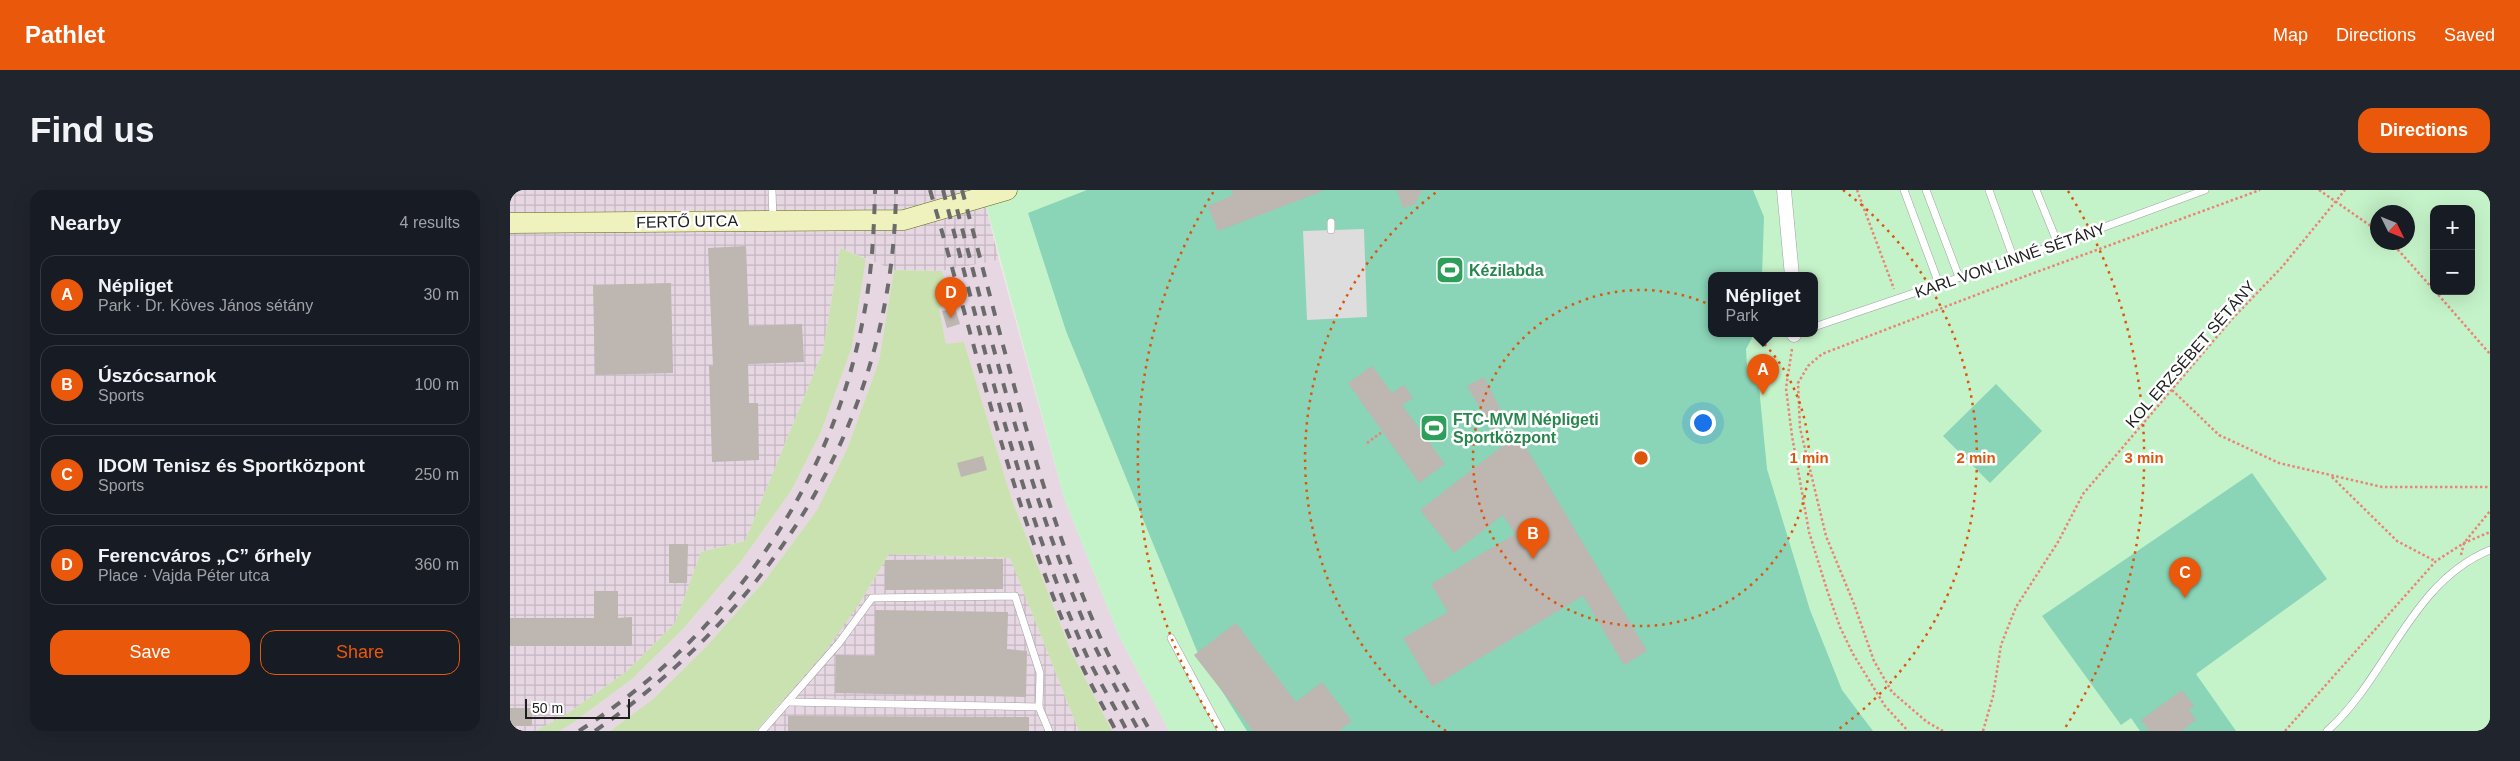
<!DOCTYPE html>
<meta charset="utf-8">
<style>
:root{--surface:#171b24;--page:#20242c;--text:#f1f3f6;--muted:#9ea1a6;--line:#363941;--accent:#ea580c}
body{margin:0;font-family:Arial,sans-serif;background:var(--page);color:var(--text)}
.controls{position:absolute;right:15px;top:15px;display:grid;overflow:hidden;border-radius:10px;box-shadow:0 5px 20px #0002}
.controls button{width:45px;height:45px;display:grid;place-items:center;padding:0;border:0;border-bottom:1px solid var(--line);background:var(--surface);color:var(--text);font:25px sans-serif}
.compass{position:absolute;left:1860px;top:15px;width:45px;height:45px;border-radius:50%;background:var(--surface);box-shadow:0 5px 20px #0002;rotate:133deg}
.scale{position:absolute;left:15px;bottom:12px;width:105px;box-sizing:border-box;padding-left:5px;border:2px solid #1d1d1d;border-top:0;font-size:14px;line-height:18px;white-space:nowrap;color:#1d1d1d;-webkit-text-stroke:4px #fff;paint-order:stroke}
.you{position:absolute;left:1192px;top:232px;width:18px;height:18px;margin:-12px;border:4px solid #fff;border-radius:50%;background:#1a73e8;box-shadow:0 0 0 8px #1a73e833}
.badge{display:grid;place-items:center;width:32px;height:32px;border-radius:50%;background:var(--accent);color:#fff;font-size:16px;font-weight:700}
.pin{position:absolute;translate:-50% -41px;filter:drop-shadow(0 1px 2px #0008)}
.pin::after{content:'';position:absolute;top:26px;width:18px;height:15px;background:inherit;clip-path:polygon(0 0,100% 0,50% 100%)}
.popup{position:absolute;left:1198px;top:82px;width:110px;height:65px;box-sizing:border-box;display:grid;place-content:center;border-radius:10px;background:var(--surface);filter:drop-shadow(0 1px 4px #0005);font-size:16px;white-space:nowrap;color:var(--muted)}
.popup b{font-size:19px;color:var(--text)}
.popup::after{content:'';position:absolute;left:50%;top:100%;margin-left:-10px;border:10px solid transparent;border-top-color:var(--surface)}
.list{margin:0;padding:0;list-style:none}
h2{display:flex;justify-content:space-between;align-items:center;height:65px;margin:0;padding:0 20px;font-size:21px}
h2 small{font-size:16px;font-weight:400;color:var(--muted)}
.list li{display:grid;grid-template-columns:32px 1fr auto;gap:15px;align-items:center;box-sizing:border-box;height:80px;margin:0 10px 10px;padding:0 10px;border:1px solid var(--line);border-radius:15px}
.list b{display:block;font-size:19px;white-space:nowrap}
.list p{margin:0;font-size:16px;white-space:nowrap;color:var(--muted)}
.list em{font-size:16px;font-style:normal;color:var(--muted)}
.actions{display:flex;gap:10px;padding:15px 20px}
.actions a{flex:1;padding:11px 0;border:1px solid var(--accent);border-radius:15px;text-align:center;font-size:18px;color:var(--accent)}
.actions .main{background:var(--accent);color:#fff}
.map{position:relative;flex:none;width:1980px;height:541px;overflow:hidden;border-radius:15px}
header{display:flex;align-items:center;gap:30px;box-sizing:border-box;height:70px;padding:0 25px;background:var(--accent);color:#fff}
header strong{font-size:24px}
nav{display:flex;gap:28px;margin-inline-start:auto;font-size:18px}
.intro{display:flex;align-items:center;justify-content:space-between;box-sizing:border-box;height:120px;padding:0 30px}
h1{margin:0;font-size:35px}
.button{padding:12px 22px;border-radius:15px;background:var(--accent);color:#fff;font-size:18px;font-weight:700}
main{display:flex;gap:30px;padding:0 30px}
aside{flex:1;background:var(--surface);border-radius:15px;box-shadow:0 5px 20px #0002}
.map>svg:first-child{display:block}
.industrial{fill:url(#industrial-grid)}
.railway{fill:#e6d7e3}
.grass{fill:#c9e2af}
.park{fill:#c5f3c9;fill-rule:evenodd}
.pitch{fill:#8ad4b7}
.parking{fill:#ddd}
.building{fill:#bdb6b1}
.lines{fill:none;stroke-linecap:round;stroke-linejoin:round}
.lane-casing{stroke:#a1a1a1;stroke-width:8}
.street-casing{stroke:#a1a1a1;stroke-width:15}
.secondary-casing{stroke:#5f6810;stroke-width:21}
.path{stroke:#eb8378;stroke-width:2.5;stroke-dasharray:2.5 2.5;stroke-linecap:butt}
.lane{stroke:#fff;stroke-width:7}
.street{stroke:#fff;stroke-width:14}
.secondary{stroke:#f0f2bd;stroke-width:20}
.rail{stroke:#6b6b6b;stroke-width:4;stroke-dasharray:10 10;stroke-linecap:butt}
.ring{fill:none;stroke:#de560d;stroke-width:2.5;stroke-dasharray:2.5 5}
.labels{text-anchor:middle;stroke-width:5;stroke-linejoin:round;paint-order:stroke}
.street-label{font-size:16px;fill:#1d1d1d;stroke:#fff}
.leisure-label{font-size:16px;font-weight:bold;fill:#27864d;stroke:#fff;text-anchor:start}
.centre{fill:#de560d;stroke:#fff;stroke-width:2.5}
.ring-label{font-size:15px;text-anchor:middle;font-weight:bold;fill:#de560d;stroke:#fff;stroke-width:5;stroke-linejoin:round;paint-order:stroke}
</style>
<header>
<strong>Pathlet</strong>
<nav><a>Map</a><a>Directions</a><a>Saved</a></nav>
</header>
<div class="intro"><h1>Find us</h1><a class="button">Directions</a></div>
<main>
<aside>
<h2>Nearby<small>4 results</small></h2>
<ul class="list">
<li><span class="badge">A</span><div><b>Népliget</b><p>Park · Dr. Köves János sétány</p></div><em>30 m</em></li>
<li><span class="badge">B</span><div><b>Úszócsarnok</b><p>Sports</p></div><em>100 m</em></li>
<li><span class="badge">C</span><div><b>IDOM Tenisz és Sportközpont</b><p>Sports</p></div><em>250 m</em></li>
<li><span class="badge">D</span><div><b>Ferencváros „C” őrhely</b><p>Place · Vajda Péter utca</p></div><em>360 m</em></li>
</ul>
<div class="actions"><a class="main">Save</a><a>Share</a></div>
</aside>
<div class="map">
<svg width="1980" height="541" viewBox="0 0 1980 541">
<defs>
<pattern id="industrial-grid" width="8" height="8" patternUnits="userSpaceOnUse" patternTransform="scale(1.25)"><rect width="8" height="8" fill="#e6d7e3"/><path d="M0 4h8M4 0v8" fill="none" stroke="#c5b8c2"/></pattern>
</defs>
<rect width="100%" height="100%" fill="#edeae4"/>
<g class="industrial">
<polygon points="0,0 472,0 489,70 432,81 384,80 330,58 313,161 235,351 191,362 165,433 117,481 54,526 25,541 0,541"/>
<polygon points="379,364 500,368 569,541 246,541 254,534 349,414"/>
</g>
<g class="railway">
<polygon points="356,69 384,80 369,171 337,259 307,320 256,389 195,458 143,509 100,541 49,541 60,535 122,489 173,439 232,370 281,301 311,242 342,157"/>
<polygon points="489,70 554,308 609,446 659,541 602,541 560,459 501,307 454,152 436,155 429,118 443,113 432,81"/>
</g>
<g class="grass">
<polygon points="330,58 356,69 342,157 311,242 281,301 232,370 173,439 122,489 60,535 49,541 25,541 54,526 117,481 165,433 191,362 235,351 313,161"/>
<polygon points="384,80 432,81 443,113 429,118 436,154 454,152 501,307 560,459 602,541 569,541 500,368 379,364 349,414 315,462 246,541 100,541 143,509 195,458 256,389 307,320 337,259 369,171"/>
</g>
<path class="park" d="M472,0h1508v541h-1321l-50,-95 -55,-138zM1924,19h37v82h-37zM1868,22h30v30h-30zM1202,86h102v58h-102z"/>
<g class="pitch">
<polygon points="577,0 1243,0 1254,27 1252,86 1202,86 1202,144 1244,144 1236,159 1237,178 1249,197 1257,279 1300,420 1332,500 1363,541 737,541 687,461 556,141 518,23"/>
<polygon points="1486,194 1532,241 1480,293 1433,246"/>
<polygon points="1742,283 1817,389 1686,484 1726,541 1630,541 1621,528 1611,535 1532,426"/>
</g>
<polygon class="parking" points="854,39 857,127 797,130 793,41"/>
<g class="building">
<polygon points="721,0 813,0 813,1 708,41 698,16 723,5"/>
<polygon points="887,0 912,0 905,14 893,18"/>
<polygon points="236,56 239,136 292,134 294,172 238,174 239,213 248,213 249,270 202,272 199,175 203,176 198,58"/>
<polygon points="161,93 163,183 85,185 83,95"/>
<polygon points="445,118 450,134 437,138 432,121"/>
<polygon points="862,176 882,203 894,195 903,208 892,215 935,274 909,293 838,193"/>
<polygon points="974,187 996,230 983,240 957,196"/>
<polygon points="1008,244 1137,461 1114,475 1073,406 922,497 893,448 938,422 921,394 1005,344 993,325 944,363 910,320"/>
<polygon points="473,266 477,280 451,287 447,273"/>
<polygon points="159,354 178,354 177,393 159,393"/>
<polygon points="493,369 493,399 375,400 375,370"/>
<polygon points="84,401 108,401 108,428 122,427 122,456 0,456 0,428 84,428"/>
<polygon points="365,420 498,422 497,459 517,461 516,507 325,503 326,465 365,466"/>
<polygon points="726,433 786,512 812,492 842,531 829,541 743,541 684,465"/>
<polygon points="1672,500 1684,516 1679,520 1686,530 1672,541 1639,541 1631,530"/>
<rect x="0" y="518" width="22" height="18"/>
<polygon points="278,526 519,527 519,541 278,541"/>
</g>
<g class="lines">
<defs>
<g id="lane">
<polyline points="262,0 263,30"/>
<polyline points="1394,0 1429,94"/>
<polyline points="1416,0 1449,87"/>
<polyline points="1479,0 1503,67"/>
<polyline points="1526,0 1548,54"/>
<polyline points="821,32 821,40"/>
<polyline points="1304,137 1548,54 1695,0"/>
<polyline points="661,448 711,541"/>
<polyline points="278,512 529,517"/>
<polyline points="252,541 329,453 362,408 505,406 530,483 529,517 539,541"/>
<path d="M1817,541c61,-54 83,-148 163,-181"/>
</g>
<g id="street">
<polyline points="1274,0 1282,86"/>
<polyline points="1284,144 1284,145"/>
</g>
<polyline id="secondary" points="0,33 394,30 497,0"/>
</defs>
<use href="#lane" class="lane-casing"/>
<use href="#street" class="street-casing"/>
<use href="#secondary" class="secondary-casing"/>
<g class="path">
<polyline points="1347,0 1384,99"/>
<polyline points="1809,0 1868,41"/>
<polyline points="1881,52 1924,100"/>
<polyline points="1925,101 1980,164"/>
<polyline points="1282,159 1276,198 1282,246 1299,342 1318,403 1330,437 1343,464 1375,516 1398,541"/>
<polyline points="1662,200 1709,245 1769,273 1872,297 1980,297"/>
<polyline points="857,253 872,242"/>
<polyline points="1822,287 1887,351 1925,371"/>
<polyline points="1951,365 1954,353 1980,321"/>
<polyline points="1433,541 1417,532 1382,502 1364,471 1344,414 1316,346 1290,238 1288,193 1298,176 1312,164 1513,87 1750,0"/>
<polyline points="1473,541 1483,506 1491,455 1506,417 1548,352 1573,304 1722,129 1772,77 1835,0"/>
<polyline points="1775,541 1926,371 1954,353 1980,342"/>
</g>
<use href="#lane" class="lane"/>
<use href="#street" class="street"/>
<use href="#secondary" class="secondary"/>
<g class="rail">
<path d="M420,0c46,157 82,317 148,467 11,25 25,49 38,74"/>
<path d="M433,0c41,156 77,316 143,464 12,26 28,51 41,77"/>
<path d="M442,0c38,144 73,292 131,430 16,38 36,74 56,111"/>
<path d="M452,0c40,148 74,299 135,440 15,35 35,68 53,101"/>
<path d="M69,541c142,-91 248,-236 282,-402 10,-46 13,-92 14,-139"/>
<path d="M85,541c182,-127 299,-316 301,-541"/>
</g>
</g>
<g class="ring">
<circle cx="1131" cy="268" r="168"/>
<path d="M936 541A335 335 0 0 1 929 0M1333 0A335 335 0 0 1 1326 541"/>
<path d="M707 538A503 503 0 0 1 704 1M1558 1A503 503 0 0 1 1555 538"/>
</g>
<defs>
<symbol id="stadium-square" viewBox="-11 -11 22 22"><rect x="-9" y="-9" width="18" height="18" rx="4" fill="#2e9e5b" stroke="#fff"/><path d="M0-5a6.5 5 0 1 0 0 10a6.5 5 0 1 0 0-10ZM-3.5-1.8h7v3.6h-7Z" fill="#fff"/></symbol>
</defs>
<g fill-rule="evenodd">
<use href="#stadium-square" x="924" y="64" width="32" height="32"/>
<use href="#stadium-square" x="908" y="222" width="32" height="32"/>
</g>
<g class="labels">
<g class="street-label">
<text transform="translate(177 31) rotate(-1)" y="6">FERTŐ UTCA</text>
<text transform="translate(1500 70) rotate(-19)" y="6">KARL VON LINNÉ SÉTÁNY</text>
<text transform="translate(1680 164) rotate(-49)" y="6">KOL ERZSÉBET SÉTÁNY</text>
</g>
<g class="leisure-label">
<text x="959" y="86">Kézilabda</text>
<text x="943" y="235">FTC-MVM Népligeti<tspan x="943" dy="18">Sportközpont</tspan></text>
</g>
</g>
<circle cx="1131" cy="268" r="8" class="centre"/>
<g class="ring-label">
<text x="1299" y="273">1 min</text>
<text x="1466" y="273">2 min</text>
<text x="1634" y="273">3 min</text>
</g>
</svg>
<div class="controls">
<button>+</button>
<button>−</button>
</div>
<svg class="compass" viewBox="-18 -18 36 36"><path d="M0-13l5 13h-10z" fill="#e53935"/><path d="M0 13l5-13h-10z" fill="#9ea1a6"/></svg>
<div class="scale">50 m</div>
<div class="you"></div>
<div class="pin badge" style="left:1253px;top:205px">A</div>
<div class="popup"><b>Népliget</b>Park</div>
<div class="pin badge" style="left:1023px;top:369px">B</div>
<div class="pin badge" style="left:1675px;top:408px">C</div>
<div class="pin badge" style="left:441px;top:128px">D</div>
</div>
</main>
